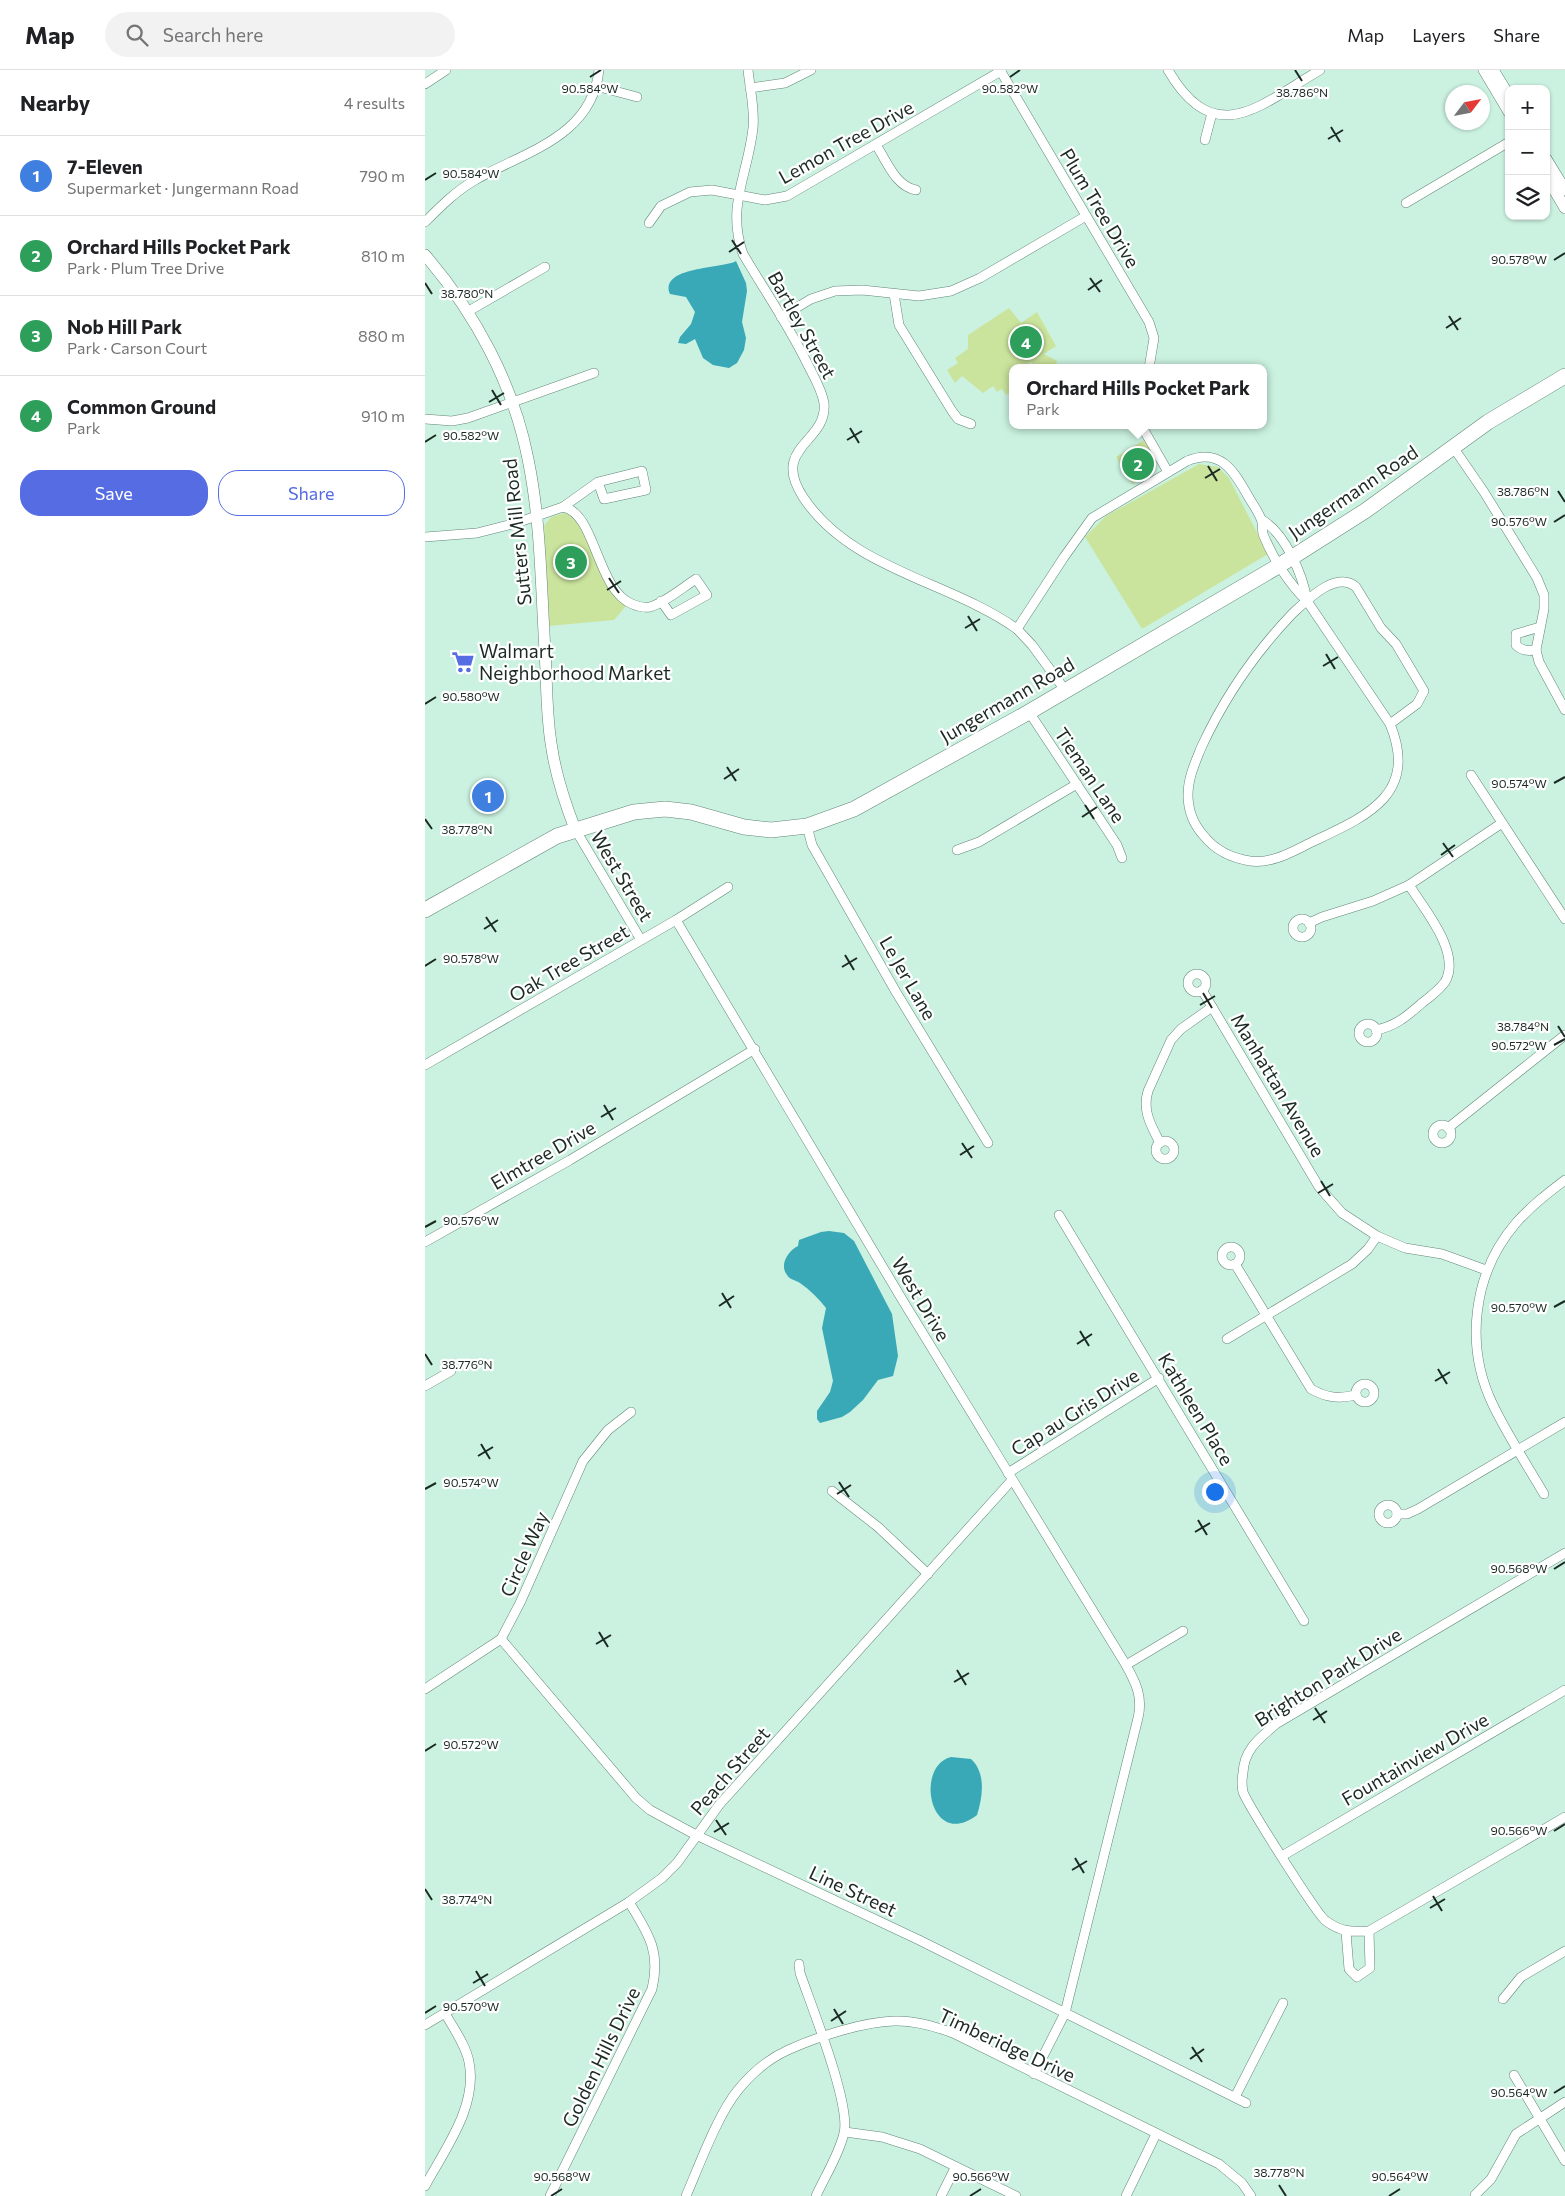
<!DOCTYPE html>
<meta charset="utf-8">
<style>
:root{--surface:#fff;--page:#f2f2f2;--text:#202124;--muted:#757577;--line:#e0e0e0;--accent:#566ce2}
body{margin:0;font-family:Commissioner,sans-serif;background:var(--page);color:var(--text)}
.controls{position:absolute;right:15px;top:15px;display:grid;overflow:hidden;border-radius:10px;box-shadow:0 1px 4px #0004}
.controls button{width:45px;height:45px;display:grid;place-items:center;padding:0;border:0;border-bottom:1px solid var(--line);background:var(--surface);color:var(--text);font:25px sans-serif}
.compass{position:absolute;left:1020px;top:15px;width:45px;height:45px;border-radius:50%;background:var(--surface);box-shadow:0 1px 4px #0004;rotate:58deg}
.you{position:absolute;left:789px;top:1421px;width:18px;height:18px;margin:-12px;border:4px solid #fff;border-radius:50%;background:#1a73e8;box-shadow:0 0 0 8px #1a73e833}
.badge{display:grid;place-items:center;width:32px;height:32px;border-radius:50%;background:var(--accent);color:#fff;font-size:16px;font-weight:700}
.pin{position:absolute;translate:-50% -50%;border:2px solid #fff;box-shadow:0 1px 5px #0006}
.popup{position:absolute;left:584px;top:294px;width:258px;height:65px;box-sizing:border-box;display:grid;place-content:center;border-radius:10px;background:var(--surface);filter:drop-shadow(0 1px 4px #0005);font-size:16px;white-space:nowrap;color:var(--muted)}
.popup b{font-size:19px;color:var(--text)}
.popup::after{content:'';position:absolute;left:50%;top:100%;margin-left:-10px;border:10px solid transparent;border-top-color:var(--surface)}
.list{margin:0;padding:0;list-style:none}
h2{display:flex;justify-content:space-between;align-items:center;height:65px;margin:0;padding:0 20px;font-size:21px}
h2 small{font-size:16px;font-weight:400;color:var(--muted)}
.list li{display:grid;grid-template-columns:32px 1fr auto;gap:15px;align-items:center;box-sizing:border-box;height:80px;padding:0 20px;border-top:1px solid var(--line)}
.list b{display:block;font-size:19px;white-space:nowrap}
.list p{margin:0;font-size:16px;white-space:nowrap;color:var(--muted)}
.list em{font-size:16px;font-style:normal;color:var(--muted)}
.actions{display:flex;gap:10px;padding:15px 20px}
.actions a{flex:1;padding:11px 0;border:1px solid var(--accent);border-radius:20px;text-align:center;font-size:18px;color:var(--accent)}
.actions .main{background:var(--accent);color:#fff}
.icon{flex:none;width:28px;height:28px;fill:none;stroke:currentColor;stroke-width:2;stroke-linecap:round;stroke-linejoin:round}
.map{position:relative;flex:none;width:1140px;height:2126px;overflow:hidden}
header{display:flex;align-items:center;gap:30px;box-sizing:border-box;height:70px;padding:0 25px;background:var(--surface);border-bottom:1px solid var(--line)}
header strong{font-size:24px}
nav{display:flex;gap:28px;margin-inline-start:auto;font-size:18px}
.search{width:350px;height:45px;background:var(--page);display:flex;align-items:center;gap:12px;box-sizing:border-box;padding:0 18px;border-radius:28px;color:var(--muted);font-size:19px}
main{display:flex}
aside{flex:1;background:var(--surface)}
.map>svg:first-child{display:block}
.green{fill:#cbe49d}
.water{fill:#39a8b7}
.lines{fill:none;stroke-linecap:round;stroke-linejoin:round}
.minor-casing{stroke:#628677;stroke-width:10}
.tertiary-casing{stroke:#628677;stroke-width:12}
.primary-casing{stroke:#628677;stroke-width:16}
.minor{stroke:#fff;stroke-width:9}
.tertiary{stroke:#fff;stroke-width:11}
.primary{stroke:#fff;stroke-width:15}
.ticks{fill:none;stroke:#1b2a24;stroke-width:2}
.labels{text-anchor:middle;stroke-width:4.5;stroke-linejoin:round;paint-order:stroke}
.street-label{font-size:19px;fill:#1b2a24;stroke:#fff}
.poi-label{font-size:19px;fill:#1b2a24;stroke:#fff;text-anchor:start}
.ticks-label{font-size:12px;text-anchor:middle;fill:#1b2a24;stroke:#fff;stroke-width:4.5;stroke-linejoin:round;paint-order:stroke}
</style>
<header>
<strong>Map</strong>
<div class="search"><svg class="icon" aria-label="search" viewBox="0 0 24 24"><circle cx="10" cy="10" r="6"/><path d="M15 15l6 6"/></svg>Search here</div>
<nav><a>Map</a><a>Layers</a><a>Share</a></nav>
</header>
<main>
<aside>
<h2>Nearby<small>4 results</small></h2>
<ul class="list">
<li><span class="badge" style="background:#3f7fe0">1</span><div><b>7-Eleven</b><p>Supermarket · Jungermann Road</p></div><em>790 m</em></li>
<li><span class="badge" style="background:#2e9e5b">2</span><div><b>Orchard Hills Pocket Park</b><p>Park · Plum Tree Drive</p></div><em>810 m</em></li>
<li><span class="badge" style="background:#2e9e5b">3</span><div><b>Nob Hill Park</b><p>Park · Carson Court</p></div><em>880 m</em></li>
<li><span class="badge" style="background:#2e9e5b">4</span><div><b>Common Ground</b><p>Park</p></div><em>910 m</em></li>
</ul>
<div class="actions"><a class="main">Save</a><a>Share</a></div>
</aside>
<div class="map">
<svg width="1140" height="2126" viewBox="0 0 1140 2126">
<rect width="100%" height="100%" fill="#cbf2e0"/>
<g class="green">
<polygon points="584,238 596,253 612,242 631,276 619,284 632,291 630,298 611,298 606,292 598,298 588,298 588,321 581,325 577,319 572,322 568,316 558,323 537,306 530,313 522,300 533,293 530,288 543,279 543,265"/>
<path d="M719,370c15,27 16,28 -12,44l-16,-27z"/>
<polygon points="774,394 793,397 804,408 843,484 717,559 660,467 681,446"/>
<path d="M139,443c22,7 32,54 43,73 5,9 11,14 19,20l-12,14 -65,6 -5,-100 7,-9z"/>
</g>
<g class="water">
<path d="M311,191l10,22 1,8 -5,31 4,16 -2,12 -7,13 -8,5 -16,-3 -10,-7 -8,-19 -9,5 -8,-1 2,-6 11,-13 4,-12 -9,-15 -16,-3c-11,-28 53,-25 66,-33z"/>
<path d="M404,1161l15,2 10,8 38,73 6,42 -5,20 -15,4 -15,20 -13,12 -8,5 -22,6 -3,-4v-8l13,-19 3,-11 -11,-53 4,-20c-7,-9 -16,-18 -26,-25 -4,-3 -10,-3 -13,-8 -8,-10 1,-24 11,-29l1,-6 22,-8z"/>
<path d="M526,1687l20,2c15,14 12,37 6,56 -47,36 -63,-49 -26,-58z"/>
</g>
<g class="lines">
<defs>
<g id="minor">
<path d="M323,0c2,19 7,40 5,58 -5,47 -27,78 -10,126 22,37 46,72 65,111 6,12 14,25 16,38 4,40 -54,43 -21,94 48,73 147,84 214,132l15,16 33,45"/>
<polyline points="575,0 724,252 729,268 724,298"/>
<path d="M743,0c47,81 92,35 152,0"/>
<polyline points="0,14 21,0"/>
<polyline points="171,16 212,27"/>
<polyline points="325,18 360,13 386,0"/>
<polyline points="780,70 787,43"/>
<path d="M451,75c11,16 19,41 40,45"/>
<polyline points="981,133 1084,72"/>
<path d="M0,152c16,-16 31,-31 50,-42 49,-28 117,-43 124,-110"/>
<polyline points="224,153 236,136 265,122 287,120 340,130 362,126 576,1"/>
<polyline points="469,224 474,255 527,341 533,349 546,354"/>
<polyline points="42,242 120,197"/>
<polyline points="356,247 386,229 410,221 437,220 494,226 526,221 555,208 661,146"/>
<polyline points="0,349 27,351 43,348 169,303"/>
<polyline points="716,355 743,402"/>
<polyline points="1028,377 1059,422 1112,508 1119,525 1119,539 1111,580 1114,592 1140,640"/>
<path d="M138,437c33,6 33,82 69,97 5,2 13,4 18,3 16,-5 32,-19 46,-28l11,16 -36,20 -10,-14"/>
<path d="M837,450c23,13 41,55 45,81"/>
<polyline points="0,467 52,463 91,453 138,437 173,412 217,401 221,420 179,429 173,412"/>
<path d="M592,559l47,-72 28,-39 95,-57c33,-14 47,10 61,35 4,7 10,15 13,23 2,4 1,10 2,15 9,23 26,50 44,67l83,123c29,70 -23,92 -76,117 -21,10 -41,23 -64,20 -19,-3 -34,-10 -46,-25 -10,-11 -16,-26 -16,-41 0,-17 7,-32 13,-47 23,-50 53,-94 91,-134 15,-14 44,-44 64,-27l25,41 15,16 28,47 -7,13 -27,20"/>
<path d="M1111,580c-8,1 -14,1 -20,-5v-11l24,-7"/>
<polyline points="604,642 692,775 697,788"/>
<polyline points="1046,705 1140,849"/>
<polyline points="382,756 387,775 471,922 563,1073"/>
<polyline points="150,759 216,870"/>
<polyline points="532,780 554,772 652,714"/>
<circle cx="877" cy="858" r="9"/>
<path d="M251,850l227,381 223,364c10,18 17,32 12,53l-73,295 -31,61"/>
<polyline points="884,853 897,847 948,831 984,815 1077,753"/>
<circle cx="772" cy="913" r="9"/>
<polyline points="777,920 894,1117 917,1143 952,1166 980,1178 1017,1184 1061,1200"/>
<circle cx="943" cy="963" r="9"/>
<path d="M951,960c20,-4 31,-14 46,-27 8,-6 17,-13 23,-21 17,-29 -21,-73 -36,-97"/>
<polyline points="0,995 251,850 303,817"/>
<circle cx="1017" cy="1064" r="9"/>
<polyline points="1023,1058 1140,965"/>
<circle cx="740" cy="1080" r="9"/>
<path d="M735,1073c-9,-18 -18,-32 -12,-52l23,-51 10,-11 31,-22"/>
<polyline points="634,1145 879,1551"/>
<polyline points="0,1172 145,1090 330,979"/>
<circle cx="806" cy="1186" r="9"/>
<path d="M810,1194l76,125c16,9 28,10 45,6"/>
<polyline points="802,1269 927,1194 943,1179 952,1166"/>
<circle cx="940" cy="1323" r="9"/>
<polyline points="0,1316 26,1301"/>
<polyline points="583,1403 734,1308"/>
<polyline points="407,1421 453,1457 503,1504"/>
<path d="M1119,1424c-17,-29 -36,-58 -51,-89 -29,-60 -20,-132 23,-182 15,-17 32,-30 49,-43"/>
<circle cx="963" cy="1444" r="9"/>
<polyline points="972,1444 982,1444 993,1439 1140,1352"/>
<path d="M1140,1483l-289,171c-16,14 -32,25 -33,49 -1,5 -1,14 0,19 5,13 74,123 83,129 15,11 25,11 43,10l196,-114"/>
<polyline points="76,1569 211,1728 225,1740 271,1765 494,1870 821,2033"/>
<polyline points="701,1595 758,1561"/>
<polyline points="0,1619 76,1569 95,1533 158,1391 183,1360 206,1342"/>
<polyline points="857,1786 1140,1620"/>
<polyline points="921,1862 924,1899 932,1907 945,1898 944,1861"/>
<path d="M374,1894l1,9c11,32 51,131 44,160 -5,22 -19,43 -28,63"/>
<polyline points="1078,1929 1096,1907 1140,1881"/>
<polyline points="0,1955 204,1832 237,1808 252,1793 294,1735 587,1410"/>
<polyline points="1089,2005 1140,2091"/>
<polyline points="810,2027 858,1933"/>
<polyline points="420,2062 457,2067 495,2079 591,2126"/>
<path d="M0,2116c20,-37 53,-80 44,-124 -3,-17 -16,-34 -24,-49"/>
<polyline points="1050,2125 1066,2109 1091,2064 1140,2032"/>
<path d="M125,2126l102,-207c9,-38 -4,-56 -23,-87"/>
<path d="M261,2126c13,-30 32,-82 52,-106 13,-16 30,-31 50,-40 29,-13 74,-28 106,-29 20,-1 40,5 59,12l266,131 23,19 9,13"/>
<polyline points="516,2126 530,2098"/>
<polyline points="701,2126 731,2064"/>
</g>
<g id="tertiary">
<polyline points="1059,0 1084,42"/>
<polyline points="1068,0 1084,26"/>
<polyline points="1121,89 1140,120"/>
<polyline points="1121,106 1140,138"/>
<path d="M0,185c50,58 88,128 103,204 13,63 13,128 17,192 2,32 1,66 7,98 4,27 13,54 23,80"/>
</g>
<polyline id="primary" points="0,840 132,766 209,742 240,739 266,742 319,757 346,760 382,756 429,739 604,642 855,495 940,441 1063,352 1140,306"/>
</defs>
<use href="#minor" class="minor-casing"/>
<use href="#tertiary" class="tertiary-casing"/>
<use href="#primary" class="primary-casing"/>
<use href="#minor" class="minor"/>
<use href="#tertiary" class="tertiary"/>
<use href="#primary" class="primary"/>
</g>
<path class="ticks" d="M870,0l7,11M165,7l11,-7M585,7l10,-7M906,57l9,15M903,69l15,-9M0,110l11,-7M307,170l9,14M304,182l15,-10M1129,190l11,-7M665,208l10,14M0,213l7,11M663,220l14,-10M1024,246l9,14M1021,258l15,-10M67,320l9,15M64,332l15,-9M425,358l9,15M422,370l15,-9M0,372l11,-7M783,396l9,15M780,408l15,-9M1133,421l7,11M1129,452l11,-7M184,508l10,15M182,520l14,-9M543,546l9,15M540,558l15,-9M901,584l9,15M898,596l15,-9M0,634l11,-7M302,697l9,14M299,709l15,-10M1129,713l11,-6M660,735l9,14M657,747l15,-10M0,749l7,10M1018,773l10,14M1016,785l14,-10M61,847l10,15M59,859l14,-9M420,885l9,15M0,896l11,-7M417,897l15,-9M778,923l9,15M775,935l15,-9M1133,956l7,11M1129,975l11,-6M179,1035l9,15M176,1047l15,-9M537,1073l10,15M535,1085l14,-9M896,1111l9,15M893,1123l15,-9M0,1157l11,-6M297,1223l9,15M294,1236l15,-10M1129,1237l11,-6M655,1261l9,15M652,1274l15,-10M0,1284l7,11M1013,1299l9,15M1010,1311l15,-9M56,1374l9,15M53,1386l15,-9M414,1412l10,15M0,1419l11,-6M412,1424l14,-9M773,1450l9,15M770,1462l15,-9M1129,1499l11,-7M174,1562l9,15M171,1574l15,-9M532,1600l9,15M529,1612l15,-9M890,1638l10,15M888,1650l14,-9M0,1681l11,-7M291,1750l10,15M1129,1761l11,-7M289,1762l15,-9M650,1788l9,15M647,1800l15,-9M0,1819l7,11M1008,1826l9,15M1005,1838l15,-9M51,1901l9,15M48,1913l15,-9M409,1939l9,15M0,1943l11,-7M406,1951l15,-10M767,1977l10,15M765,1989l14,-10M1129,2023l11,-7M854,2115l7,11M126,2126l11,-7M545,2126l11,-7M964,2126l11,-7"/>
<defs>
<symbol id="supermarket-bare" viewBox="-9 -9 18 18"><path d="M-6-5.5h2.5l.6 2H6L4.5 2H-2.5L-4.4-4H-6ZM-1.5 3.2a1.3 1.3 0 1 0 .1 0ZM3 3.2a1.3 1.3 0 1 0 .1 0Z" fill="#566ce2" stroke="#fff" stroke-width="2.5" paint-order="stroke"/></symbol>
</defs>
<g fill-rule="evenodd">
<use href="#supermarket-bare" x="22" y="576" width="32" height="32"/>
</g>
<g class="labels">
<g class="street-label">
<text transform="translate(421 72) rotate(-29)" y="7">Lemon Tree Drive</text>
<text transform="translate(675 138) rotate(59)" y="7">Plum Tree Drive</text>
<text transform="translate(377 255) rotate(61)" y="7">Bartley Street</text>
<text transform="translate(928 422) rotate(-34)" y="7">Jungermann Road</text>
<text transform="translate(92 462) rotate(-96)" y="7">Sutters Mill Road</text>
<text transform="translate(582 630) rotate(-30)" y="7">Jungermann Road</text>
<text transform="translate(665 705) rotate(56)" y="7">Tieman Lane</text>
<text transform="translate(197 806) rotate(59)" y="7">West Street</text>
<text transform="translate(144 893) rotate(-30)" y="7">Oak Tree Street</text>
<text transform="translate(483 908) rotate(60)" y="7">Le Jer Lane</text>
<text transform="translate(853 1015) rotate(59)" y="7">Manhattan Avenue</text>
<text transform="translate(118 1085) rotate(-30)" y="7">Elmtree Drive</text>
<text transform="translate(496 1229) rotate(59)" y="7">West Drive</text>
<text transform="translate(771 1339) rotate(59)" y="7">Kathleen Place</text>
<text transform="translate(650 1342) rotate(-32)" y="7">Cap au Gris Drive</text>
<text transform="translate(99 1484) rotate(-66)" y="7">Circle Way</text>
<text transform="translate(903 1607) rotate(-32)" y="7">Brighton Park Drive</text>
<text transform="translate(990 1689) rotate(-30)" y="7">Fountainview Drive</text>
<text transform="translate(305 1701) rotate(-49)" y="7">Peach Street</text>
<text transform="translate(428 1821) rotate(25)" y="7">Line Street</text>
<text transform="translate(582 1975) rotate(25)" y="7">Timberidge Drive</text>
<text transform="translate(176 1987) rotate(-64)" y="7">Golden Hills Drive</text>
</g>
<g class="poi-label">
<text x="54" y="588">Walmart<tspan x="54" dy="22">Neighborhood Market</tspan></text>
</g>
</g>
<g class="ticks-label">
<text x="585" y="23">90.582°W</text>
<text x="165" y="23">90.584°W</text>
<text x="877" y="27">38.786°N</text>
<text x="46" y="108">90.584°W</text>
<text x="1094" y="194">90.578°W</text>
<text x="42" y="228">38.780°N</text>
<text x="46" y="370">90.582°W</text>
<text x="1098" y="426">38.786°N</text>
<text x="1094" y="456">90.576°W</text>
<text x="46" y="631">90.580°W</text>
<text x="1094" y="718">90.574°W</text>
<text x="42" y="764">38.778°N</text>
<text x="46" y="893">90.578°W</text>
<text x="1098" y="961">38.784°N</text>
<text x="1094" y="980">90.572°W</text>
<text x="46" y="1155">90.576°W</text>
<text x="1094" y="1242">90.570°W</text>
<text x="42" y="1299">38.776°N</text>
<text x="46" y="1417">90.574°W</text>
<text x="1094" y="1503">90.568°W</text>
<text x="46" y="1679">90.572°W</text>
<text x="1094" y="1765">90.566°W</text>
<text x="42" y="1834">38.774°N</text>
<text x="46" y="1941">90.570°W</text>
<text x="1094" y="2027">90.564°W</text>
<text x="854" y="2107">38.778°N</text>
<text x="137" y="2111">90.568°W</text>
<text x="556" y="2111">90.566°W</text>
<text x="975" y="2111">90.564°W</text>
</g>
</svg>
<div class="controls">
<button>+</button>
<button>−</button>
<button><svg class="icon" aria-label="layers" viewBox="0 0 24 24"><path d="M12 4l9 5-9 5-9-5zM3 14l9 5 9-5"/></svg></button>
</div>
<svg class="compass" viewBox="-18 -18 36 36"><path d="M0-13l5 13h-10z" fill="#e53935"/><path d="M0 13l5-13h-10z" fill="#757577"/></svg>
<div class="you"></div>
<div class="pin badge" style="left:63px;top:726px;background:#3f7fe0">1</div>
<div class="pin badge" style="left:713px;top:394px;background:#2e9e5b">2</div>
<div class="popup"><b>Orchard Hills Pocket Park</b>Park</div>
<div class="pin badge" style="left:146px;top:492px;background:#2e9e5b">3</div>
<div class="pin badge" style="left:601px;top:272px;background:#2e9e5b">4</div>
</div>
</main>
